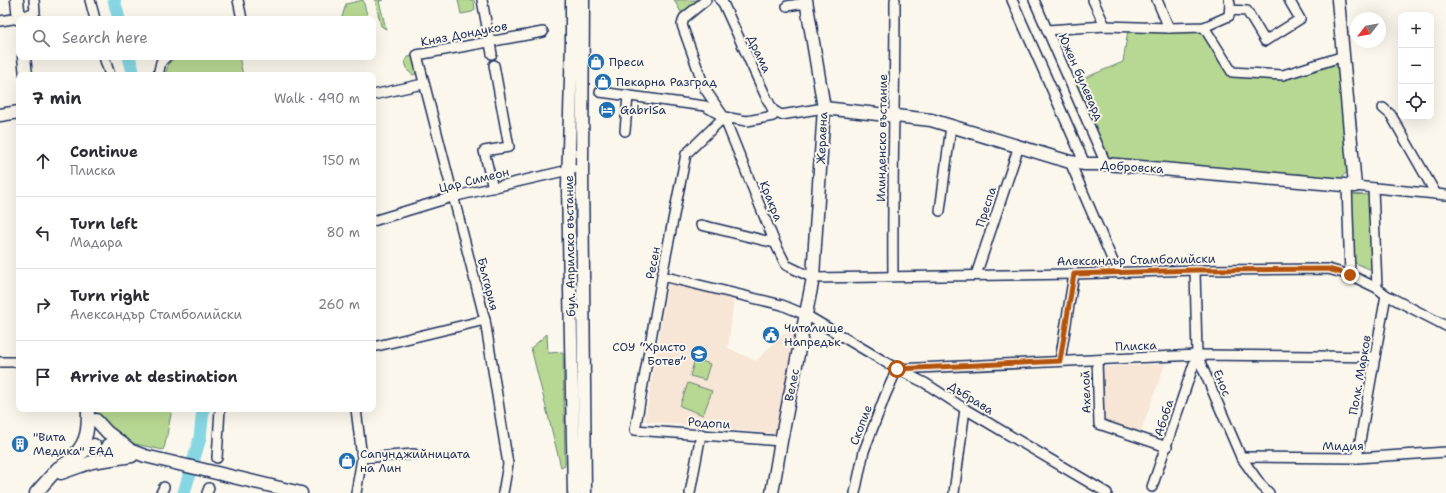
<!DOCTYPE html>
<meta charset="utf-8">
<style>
:root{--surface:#fff;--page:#f2f2f3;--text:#2b2b33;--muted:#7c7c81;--line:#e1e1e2}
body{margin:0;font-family:"Shantell Sans",sans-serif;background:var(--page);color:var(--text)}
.controls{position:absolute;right:12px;top:12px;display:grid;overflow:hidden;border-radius:8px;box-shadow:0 4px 16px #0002}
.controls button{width:36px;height:36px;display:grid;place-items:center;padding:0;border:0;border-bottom:1px solid var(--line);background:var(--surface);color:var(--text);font:20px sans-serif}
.compass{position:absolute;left:1350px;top:12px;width:36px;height:36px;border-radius:50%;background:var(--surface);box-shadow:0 4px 16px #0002;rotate:239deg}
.stop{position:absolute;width:12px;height:12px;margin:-9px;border:3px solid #b45309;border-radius:50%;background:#fff}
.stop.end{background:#b45309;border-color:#fff;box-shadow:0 1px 4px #0008}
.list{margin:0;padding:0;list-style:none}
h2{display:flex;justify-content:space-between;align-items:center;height:52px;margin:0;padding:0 16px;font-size:17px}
h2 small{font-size:13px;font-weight:400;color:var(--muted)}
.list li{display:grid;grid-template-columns:26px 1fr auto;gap:12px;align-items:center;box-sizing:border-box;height:72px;padding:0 16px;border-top:1px solid var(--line)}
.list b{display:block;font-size:15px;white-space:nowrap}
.list p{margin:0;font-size:13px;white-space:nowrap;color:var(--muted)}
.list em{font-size:13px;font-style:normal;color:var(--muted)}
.icon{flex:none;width:22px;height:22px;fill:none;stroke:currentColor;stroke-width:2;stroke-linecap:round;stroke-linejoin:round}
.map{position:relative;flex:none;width:1446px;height:493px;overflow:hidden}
.search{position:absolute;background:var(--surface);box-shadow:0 4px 16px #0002;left:16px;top:16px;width:360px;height:44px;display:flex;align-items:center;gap:10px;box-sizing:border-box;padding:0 14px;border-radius:8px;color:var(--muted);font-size:15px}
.panel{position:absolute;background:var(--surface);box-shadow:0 4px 16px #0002;left:16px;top:72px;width:360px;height:340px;border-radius:8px}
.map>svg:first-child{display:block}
.built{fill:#f7e5d5}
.green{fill:#b7d892;stroke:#698478}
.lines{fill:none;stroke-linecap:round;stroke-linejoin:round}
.river{stroke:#87d7e3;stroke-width:13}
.street-casing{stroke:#1b2f5e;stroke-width:12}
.secondary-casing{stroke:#1b2f5e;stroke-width:15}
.street{stroke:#fbf7ec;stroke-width:9}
.secondary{stroke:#fbf7ec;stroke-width:12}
.route{stroke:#b45309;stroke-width:5}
.labels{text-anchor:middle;stroke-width:4;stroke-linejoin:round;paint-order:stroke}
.street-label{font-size:12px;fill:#1b2f5e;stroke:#fbf7ec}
.poi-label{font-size:12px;fill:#1b2f5e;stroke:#fbf7ec;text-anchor:start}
</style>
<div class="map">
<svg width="1446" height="493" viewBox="0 0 1446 493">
<rect width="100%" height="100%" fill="#fbf7ec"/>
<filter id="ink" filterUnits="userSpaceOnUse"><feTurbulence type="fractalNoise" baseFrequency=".025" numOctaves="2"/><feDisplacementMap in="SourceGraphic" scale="8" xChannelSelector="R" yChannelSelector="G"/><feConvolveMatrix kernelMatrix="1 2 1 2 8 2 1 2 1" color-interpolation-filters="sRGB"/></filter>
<g filter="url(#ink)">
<g class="built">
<polygon points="668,283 734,296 728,348 756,361 784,333 798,337 776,434 645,421"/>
<polygon points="1165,364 1141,431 1118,427 1102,421 1103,367"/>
</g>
<g class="green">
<polygon points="363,0 368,19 347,19 342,17 346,4"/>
<polygon points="375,0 383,0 379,1 386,29 381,26"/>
<polygon points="458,0 474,0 475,10 472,12 461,14"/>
<polygon points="674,0 701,0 682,14"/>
<polygon points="1128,30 1201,32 1229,77 1283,80 1338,64 1349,170 1339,180 1108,160 1075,82 1123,62"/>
<polygon points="413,56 418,73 413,75 408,71 405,62 408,57"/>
<polygon points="176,57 239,57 243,75 165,75 169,63"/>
<polygon points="1348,194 1369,195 1374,271 1353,262"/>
<polygon points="576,201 580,493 574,202"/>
<polygon points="547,334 548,353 563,352 565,465 561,467 531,348"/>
<polygon points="695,359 710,364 705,380 690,376"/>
<polygon points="688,383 712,391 703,415 680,406"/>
<polygon points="97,409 172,409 165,445 163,450 126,442 97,415"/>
</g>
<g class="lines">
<g class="river">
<polyline points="114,0 119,19"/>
<polyline points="129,57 134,75"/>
<polyline points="184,493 200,438 203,409"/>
</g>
<defs>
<g id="street">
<polyline points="90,0 95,19"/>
<polyline points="238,0 242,19"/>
<polyline points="482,0 492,54"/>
<polyline points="706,0 684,18 682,25 705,89 724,117 775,243 786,265 813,278 1074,274 1195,270 1328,269 1350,275 1377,288 1386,295 1446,326"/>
<polyline points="720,0 723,3 767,99 773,110 781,115 824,108"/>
<polyline points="1012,0 1085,164"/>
<polyline points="1034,0 1106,164"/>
<polyline points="1093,0 1105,26"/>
<polyline points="1157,0 1169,28"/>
<polyline points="787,6 806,3"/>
<polyline points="1230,10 1247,11 1265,41 1300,19 1289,0"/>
<polyline points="0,21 19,18 35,12 34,0"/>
<polyline points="1204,27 1232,72 1283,75 1344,56"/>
<polyline points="1047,30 1105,26 1169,28 1204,27 1229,16 1230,4 1229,0"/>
<polyline points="104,57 110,75"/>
<polyline points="158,75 161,62 166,57"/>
<polyline points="600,92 705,106 724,117 747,121 773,116"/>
<polyline points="373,95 423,84"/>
<polyline points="1383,108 1391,115 1436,194"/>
<polyline points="724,117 686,154 662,276 635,430 781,441"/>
<polyline points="625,131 628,96"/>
<polyline points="1070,162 1118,273"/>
<polyline points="1347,185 1350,275"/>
<polyline points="1355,186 1446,195"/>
<polyline points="493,188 484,151 509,147 494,65"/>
<polyline points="1373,188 1377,288"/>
<polyline points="940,211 951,126"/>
<polyline points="373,221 452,197 573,169"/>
<polyline points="701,225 775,243"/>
<polyline points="1195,270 1197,355 1241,457 1261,485 1269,493"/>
<polyline points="976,275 1019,146"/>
<polyline points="662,276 782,305 806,315 897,369 925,383 965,409 1107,493"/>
<path d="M893,276c-1,-92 2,-184 2,-276"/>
<polyline points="373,347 485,320"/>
<polyline points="1097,360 1099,424 1167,447"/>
<polyline points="1060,361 1074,274"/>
<polyline points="0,362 19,362"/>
<polyline points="1241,457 1357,458 1446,452"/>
<polyline points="217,458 220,409"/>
<polyline points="362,458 414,454"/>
<polyline points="1357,458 1386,295"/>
<polyline points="1152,487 1197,355"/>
<polyline points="161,493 164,487"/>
<polyline points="207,493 209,488"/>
<polyline points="356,493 362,458 356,409"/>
<polyline points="503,493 508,464 485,320 417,55 543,32"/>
<polyline points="690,493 701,434"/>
<polyline points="855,493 864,451 885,396 897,369 1197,355 1316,356 1375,357"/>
<polyline points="954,493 965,409"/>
</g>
<g id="secondary">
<polyline points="17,0 19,19"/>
<polyline points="572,0 572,41 568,186 574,493"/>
<polyline points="583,0 582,167 585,493"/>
<polyline points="24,57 26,75"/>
<polyline points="824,108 931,120 1070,162 1085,164 1106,164 1355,186 1338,0"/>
<polyline points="0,115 19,112"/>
<polyline points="96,420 107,432 128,448"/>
<polyline points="108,445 132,451 145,456 301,493"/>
<path d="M75,454c13,-13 13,-27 13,-45"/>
<polyline points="61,473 92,462 132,456"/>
<polyline points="36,493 58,468 94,445"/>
<polyline points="772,493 781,441 813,278 814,260 824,108 806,0"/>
</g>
</defs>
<use href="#street" class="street-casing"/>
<use href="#secondary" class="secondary-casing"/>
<use href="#street" class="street"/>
<use href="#secondary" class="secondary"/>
</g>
</g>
<g class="lines" filter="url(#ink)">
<polyline class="route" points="897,369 1060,361 1074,274 1195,270 1328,269 1350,275"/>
</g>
<defs>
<symbol id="shop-disc" viewBox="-11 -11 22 22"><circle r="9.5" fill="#1f6fb2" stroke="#fbf7ec"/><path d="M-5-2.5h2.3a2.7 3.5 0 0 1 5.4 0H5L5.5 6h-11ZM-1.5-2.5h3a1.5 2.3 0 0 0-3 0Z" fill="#fff"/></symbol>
<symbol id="hotel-disc" viewBox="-11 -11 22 22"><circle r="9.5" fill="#1f6fb2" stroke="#fbf7ec"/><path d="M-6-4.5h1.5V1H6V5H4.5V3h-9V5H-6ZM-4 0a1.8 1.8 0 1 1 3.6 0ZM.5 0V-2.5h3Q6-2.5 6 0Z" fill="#fff"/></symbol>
<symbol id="civic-disc" viewBox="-11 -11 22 22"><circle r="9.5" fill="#1f6fb2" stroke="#fbf7ec"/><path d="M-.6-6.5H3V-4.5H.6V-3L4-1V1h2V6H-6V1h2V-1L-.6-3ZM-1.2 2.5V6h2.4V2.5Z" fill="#fff"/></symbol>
<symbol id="school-disc" viewBox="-11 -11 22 22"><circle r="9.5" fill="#1f6fb2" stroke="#fbf7ec"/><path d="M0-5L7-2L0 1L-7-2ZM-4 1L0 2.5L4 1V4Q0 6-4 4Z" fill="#fff"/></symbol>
<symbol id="building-disc" viewBox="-11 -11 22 22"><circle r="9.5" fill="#1f6fb2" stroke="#fbf7ec"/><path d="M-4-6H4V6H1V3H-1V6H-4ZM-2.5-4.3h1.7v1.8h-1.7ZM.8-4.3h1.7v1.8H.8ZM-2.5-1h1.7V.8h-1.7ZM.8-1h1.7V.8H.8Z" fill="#fff"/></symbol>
</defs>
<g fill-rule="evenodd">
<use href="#shop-disc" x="586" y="52" width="20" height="20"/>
<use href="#shop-disc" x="593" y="72" width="20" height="20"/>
<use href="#hotel-disc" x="597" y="100" width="20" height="20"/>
<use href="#civic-disc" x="761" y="325" width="20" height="20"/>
<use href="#school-disc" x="689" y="344" width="20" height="20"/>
<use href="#building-disc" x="10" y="434" width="20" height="20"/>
<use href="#shop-disc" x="337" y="451" width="20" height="20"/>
</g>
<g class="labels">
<g class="street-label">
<text transform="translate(464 34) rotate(-11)" y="4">Княз Дондуков</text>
<text transform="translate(759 54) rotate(65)" y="4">Драма</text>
<text transform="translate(1081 77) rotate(66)" y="4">Южен булевард</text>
<text transform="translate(822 138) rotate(-87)" y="4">Жеравна</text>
<text transform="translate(882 138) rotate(-89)" y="4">Илинденско въстание</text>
<text transform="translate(1132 167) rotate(4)" y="4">Добровска</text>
<text transform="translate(474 180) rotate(-14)" y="4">Цар Симеон</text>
<text transform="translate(771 201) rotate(68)" y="4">Кракра</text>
<text transform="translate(986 207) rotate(-72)" y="4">Преспа</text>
<text transform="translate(570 246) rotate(-91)" y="4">бул. Априлско въстание</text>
<text transform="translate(1136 260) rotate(-1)" y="4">Александър Стамболийски</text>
<text transform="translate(653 263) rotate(-79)" y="4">Ресен</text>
<text transform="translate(488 284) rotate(76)" y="4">България</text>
<text transform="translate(1136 346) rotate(-2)" y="4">Плиска</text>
<text transform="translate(1360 375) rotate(-80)" y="4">Полк. Марков</text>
<text transform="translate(1222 383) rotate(67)" y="4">Енос</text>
<text transform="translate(792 385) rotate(-79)" y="4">Велес</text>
<text transform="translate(1086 392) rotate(-92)" y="4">Ахелой</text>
<text transform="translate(971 398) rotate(32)" y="4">Дъбрава</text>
<text transform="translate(1164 418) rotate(-72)" y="4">Абоба</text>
<text transform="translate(709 423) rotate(4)" y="4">Родопи</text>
<text transform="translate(861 425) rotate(-69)" y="4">Скопие</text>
<text x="1343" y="450">Мидия</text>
</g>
<g class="poi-label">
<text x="609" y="66">Преси</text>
<text x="616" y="86">Пекарна Разград</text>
<text x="620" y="114">GabriSa</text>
<text x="784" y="332">Читалище<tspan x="784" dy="14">Напредък</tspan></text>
<text x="686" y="351" text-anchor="end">СОУ “Христо<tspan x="686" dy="14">Ботев”</tspan></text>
<text x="33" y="441">"Вита<tspan x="33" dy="14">Медика" ЕАД</tspan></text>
<text x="360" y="458">Сапунджийницата<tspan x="360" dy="14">на Лин</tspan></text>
</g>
</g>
</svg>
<div class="controls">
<button>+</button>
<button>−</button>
<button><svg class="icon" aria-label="locate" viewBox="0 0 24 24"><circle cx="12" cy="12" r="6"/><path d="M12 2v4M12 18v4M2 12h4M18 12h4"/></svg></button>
</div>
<svg class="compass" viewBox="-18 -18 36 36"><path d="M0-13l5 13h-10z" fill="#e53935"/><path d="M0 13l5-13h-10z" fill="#7c7c81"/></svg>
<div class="stop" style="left:897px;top:369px"></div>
<div class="stop end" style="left:1350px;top:275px"></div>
<div class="search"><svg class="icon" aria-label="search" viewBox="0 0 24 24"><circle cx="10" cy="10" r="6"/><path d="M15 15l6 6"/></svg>Search here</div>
<section class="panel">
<h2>7 min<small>Walk · 490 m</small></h2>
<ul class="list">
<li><svg class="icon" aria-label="ahead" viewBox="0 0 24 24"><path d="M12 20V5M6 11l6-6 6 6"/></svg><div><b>Continue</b><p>Плиска</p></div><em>150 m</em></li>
<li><svg class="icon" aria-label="left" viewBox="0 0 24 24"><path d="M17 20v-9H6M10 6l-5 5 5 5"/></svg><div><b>Turn left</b><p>Мадара</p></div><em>80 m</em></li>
<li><svg class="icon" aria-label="right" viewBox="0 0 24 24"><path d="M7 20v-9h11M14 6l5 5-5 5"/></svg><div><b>Turn right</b><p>Александър Стамболийски</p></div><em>260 m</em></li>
<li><svg class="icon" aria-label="arrive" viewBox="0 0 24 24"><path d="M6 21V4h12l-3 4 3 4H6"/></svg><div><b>Arrive at destination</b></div></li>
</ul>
</section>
</div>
